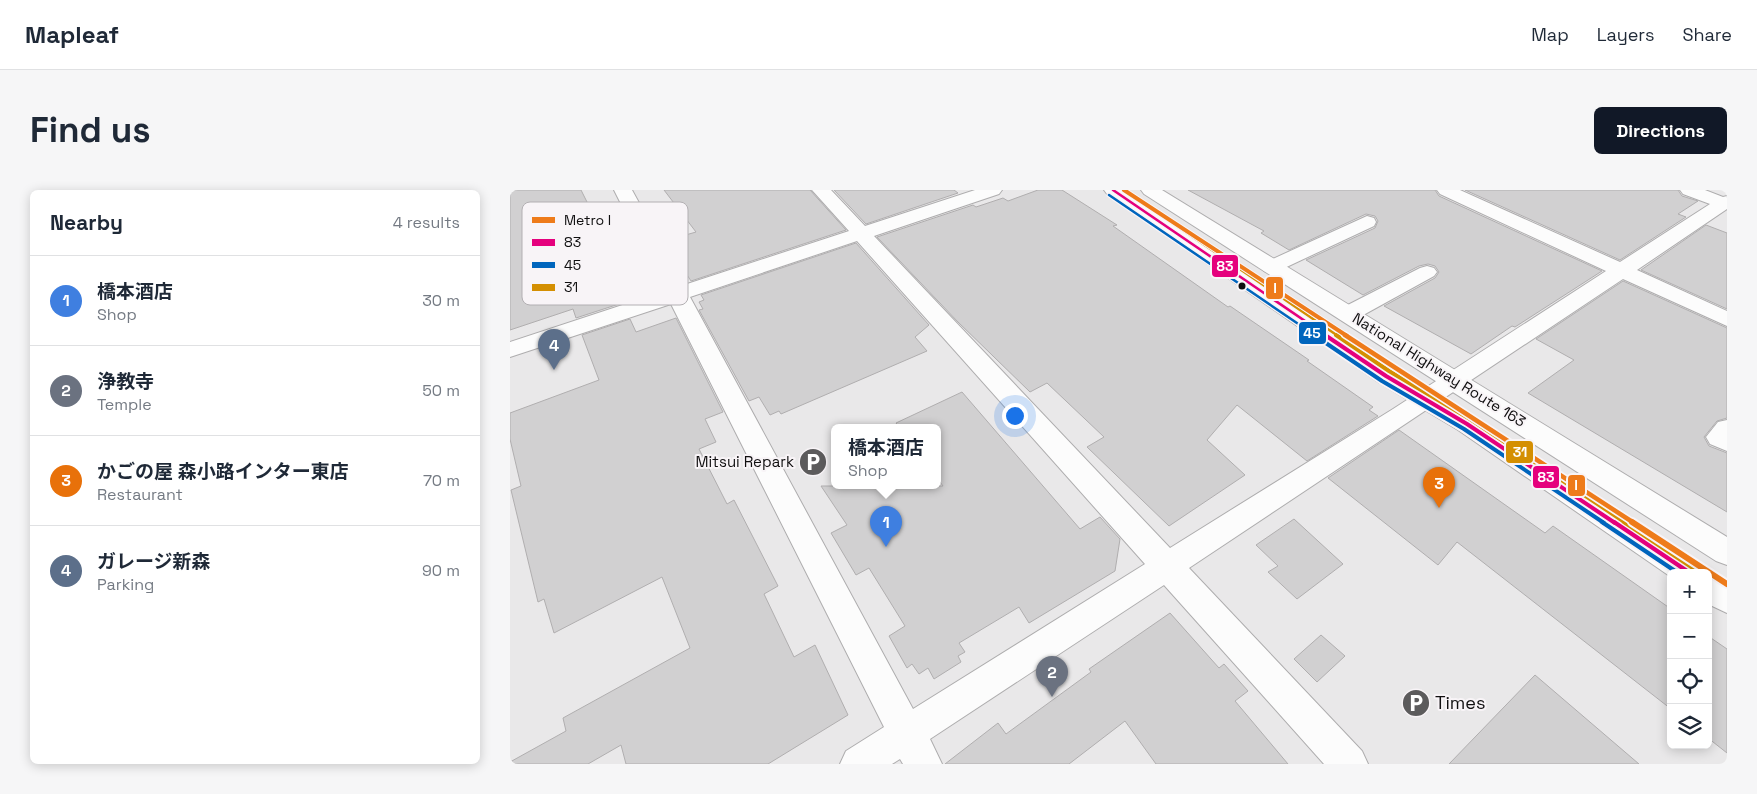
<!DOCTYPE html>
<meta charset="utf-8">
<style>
:root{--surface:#fff;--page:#f6f6f7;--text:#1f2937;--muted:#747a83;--line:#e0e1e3;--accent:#111827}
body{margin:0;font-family:"Space Grotesk","Noto Sans JP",sans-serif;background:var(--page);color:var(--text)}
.controls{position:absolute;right:15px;bottom:15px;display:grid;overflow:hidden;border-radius:8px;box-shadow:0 2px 12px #0003}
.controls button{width:45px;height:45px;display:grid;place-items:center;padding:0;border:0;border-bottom:1px solid var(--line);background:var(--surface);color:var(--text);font:25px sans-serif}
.you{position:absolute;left:504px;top:225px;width:18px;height:18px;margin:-12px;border:4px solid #fff;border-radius:50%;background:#1a73e8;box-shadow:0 0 0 8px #1a73e833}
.badge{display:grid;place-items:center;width:32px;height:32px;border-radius:50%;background:var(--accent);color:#fff;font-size:16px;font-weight:700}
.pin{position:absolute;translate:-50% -41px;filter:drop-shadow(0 1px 2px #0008)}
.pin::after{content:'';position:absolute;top:26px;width:18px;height:15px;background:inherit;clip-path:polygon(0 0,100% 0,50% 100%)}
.popup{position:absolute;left:321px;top:234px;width:110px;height:65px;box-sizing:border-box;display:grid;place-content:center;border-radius:8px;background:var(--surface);filter:drop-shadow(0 1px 4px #0005);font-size:16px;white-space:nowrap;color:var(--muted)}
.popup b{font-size:19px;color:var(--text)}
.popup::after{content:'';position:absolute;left:50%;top:100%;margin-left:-10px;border:10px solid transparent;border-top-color:var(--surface)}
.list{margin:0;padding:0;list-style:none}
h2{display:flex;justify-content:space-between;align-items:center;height:65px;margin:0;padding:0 20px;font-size:21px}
h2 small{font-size:16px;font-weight:400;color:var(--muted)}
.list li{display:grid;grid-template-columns:32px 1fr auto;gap:15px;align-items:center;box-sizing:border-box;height:90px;padding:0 20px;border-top:1px solid var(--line)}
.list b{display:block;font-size:19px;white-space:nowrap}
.list p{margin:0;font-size:16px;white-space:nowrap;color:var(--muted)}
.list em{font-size:16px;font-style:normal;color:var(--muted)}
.icon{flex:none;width:28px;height:28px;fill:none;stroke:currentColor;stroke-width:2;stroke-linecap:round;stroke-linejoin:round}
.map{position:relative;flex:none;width:1217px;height:574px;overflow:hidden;border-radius:8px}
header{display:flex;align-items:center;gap:30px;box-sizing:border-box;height:70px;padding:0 25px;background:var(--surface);border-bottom:1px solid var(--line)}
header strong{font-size:24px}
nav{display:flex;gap:28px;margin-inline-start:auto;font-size:18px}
.intro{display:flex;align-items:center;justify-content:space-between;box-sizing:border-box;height:120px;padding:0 30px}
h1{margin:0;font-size:35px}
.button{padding:12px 22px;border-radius:8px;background:var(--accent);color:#fff;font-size:18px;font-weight:700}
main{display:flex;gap:30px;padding:0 30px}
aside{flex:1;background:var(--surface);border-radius:8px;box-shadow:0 2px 12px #0003}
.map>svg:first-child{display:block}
.building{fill:#d1d0d1;stroke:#b0aeaf}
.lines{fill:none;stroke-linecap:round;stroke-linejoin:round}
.minor-casing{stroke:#aeadae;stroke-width:2}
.highway-casing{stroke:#aeadae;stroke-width:2}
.minor{fill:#fcfcfc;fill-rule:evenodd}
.highway{fill:#fcfcfc;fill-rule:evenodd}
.bus-1-far2-casing{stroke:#f8f4f7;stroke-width:5}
.bus-1-far1-casing{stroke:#f8f4f7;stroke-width:8}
.bus-1-casing{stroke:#f8f4f7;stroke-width:8}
.bus-2-far2-casing{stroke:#f8f4f7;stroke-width:5}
.bus-2-far1-casing{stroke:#f8f4f7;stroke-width:8}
.bus-2-casing{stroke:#f8f4f7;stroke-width:8}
.bus-3-far2-casing{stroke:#f8f4f7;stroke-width:5}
.bus-3-far1-casing{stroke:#f8f4f7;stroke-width:8}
.bus-3-casing{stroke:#f8f4f7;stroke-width:8}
.bus-1-far2{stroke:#e5007d;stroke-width:2.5}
.bus-1-far1{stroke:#e5007d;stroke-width:4}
.bus-1{stroke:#e5007d;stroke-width:4.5}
.bus-2-far2{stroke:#0065bd;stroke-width:2.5}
.bus-2-far1{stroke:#0065bd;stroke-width:4}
.bus-2{stroke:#0065bd;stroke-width:4.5}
.bus-3-far2{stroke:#d48f02;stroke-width:2.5}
.bus-3-far1{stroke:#d48f02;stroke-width:4}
.bus-3{stroke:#d48f02;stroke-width:4.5}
.metro-1-far2-casing{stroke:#f8f4f7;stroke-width:6}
.metro-1-far1-casing{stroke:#f8f4f7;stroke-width:8}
.metro-1-casing{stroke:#f8f4f7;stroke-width:10}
.metro-1-far2{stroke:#ee7b1a;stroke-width:4}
.metro-1-far1{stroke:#ee7b1a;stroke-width:4.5}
.metro-1{stroke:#ee7b1a;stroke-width:6}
.bus-dot{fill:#100f10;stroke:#f8f4f7;stroke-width:2}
.labels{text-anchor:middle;stroke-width:4;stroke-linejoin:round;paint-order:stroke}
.street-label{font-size:15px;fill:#100f10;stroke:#f8f4f7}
.poi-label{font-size:15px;fill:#100f10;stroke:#f8f4f7;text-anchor:end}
.near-poi-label{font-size:18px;fill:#100f10;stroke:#f8f4f7;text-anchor:start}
.key{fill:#f8f4f7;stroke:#b2afb2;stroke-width:1}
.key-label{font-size:14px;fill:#100f10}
.line-badge{stroke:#f8f4f7;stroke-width:2}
.badge-label{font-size:14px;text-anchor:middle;font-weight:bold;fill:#fff}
</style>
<header>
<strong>Mapleaf</strong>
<nav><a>Map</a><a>Layers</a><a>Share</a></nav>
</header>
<div class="intro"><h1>Find us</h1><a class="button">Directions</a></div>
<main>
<aside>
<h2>Nearby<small>4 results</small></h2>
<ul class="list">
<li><span class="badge" style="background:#3f7fe0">1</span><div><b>橋本酒店</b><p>Shop</p></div><em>30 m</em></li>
<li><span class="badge" style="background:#6b7280">2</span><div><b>浄教寺</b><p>Temple</p></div><em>50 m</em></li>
<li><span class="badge" style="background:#e8710a">3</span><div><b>かごの屋 森小路インター東店</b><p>Restaurant</p></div><em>70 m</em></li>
<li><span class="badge" style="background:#5c6f8a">4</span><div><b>ガレージ新森</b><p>Parking</p></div><em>90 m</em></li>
</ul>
</aside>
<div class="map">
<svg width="1217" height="574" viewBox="0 0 1217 574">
<rect width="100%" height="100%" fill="#e9e8e9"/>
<g class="building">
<polygon points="0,0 71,0 106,70 93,75 112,113 66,128 63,119 0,140"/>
<polygon points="154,0 300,0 336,40 181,91 155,51 186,42"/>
<polygon points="324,0 444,0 448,3 356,34"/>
<polygon points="528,0 552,0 607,35 603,36 718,117 720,116 799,170 797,171 863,217 859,220 868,226 797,271 727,215 697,250 735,285 659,336 577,257 594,247 537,193 520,202 448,132 367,47 463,15 466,17 493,8 498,11"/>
<polygon points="678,0 925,0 929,6 1092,81 1005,137 1002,136 961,164 874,116 925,88 929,82 925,76 918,74 909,76 853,105 796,70 865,38 868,31 865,26 856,24 779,60 751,43 754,41"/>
<polygon points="955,0 1168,0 1172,6 1188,11 1168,24 1176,27 1110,70"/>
<polygon points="1196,35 1217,43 1217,119 1131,80"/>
<polygon points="346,53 419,135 405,147 417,161 271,224 269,221 260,225 249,207 239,211 189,120 193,119 189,112 194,110 191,105"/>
<polygon points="1113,91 1217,138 1217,228 1207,231 1194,247 1199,256 1217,263 1217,322 1018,203 1064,170 1026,149"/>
<polygon points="166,128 213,222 195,229 206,252 189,259 217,314 224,310 268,396 254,404 284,467 305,455 338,525 258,574 116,574 111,555 78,574 0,574 0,572 56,541 53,528 180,458 152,387 44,443 34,409 28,412 1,300 11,296 0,249 0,223 89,190 72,145 120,129 126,142"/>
<polygon points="452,202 570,339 590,327 610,349 605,381 519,433 509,417 449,453 455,462 448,466 451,472 424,489 418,478 409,484 402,474 397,478 379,446 395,436 359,378 346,385 321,343 337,335 311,296 433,296 427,288 427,238 390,238 386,233"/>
<polygon points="889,240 1035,343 1043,336 1161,419 1161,519 947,352 928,375 818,288"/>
<polygon points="784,329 833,374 787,409 758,382 768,376 746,355"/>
<polygon points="660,423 709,478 714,474 738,501 725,511 778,574 646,574 615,531 559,574 435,574 488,533 496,544 581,482 579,479"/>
<polygon points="811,445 835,466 807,492 784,469"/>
<polygon points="1198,446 1217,459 1217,563 1198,548"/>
<polygon points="1025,485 1129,574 939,574"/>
</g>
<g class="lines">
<defs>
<g id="minor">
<path d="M104,0h18l52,95 165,-54 -37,-41h19l34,36 110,-36h27l-3,4 -125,42 296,312 223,-139 213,-138 -166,-77 -3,-4h23l160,72 90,-58 -27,-10 -3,-4h25l18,7 4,-1v13l-90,61 90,41v15l-104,-47 -434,289 173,183 6,13h-44l-160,-179 -234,154 12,25h-39l-3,-5 -8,5h-52l6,-13 38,-24 -213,-423 -161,53v-15l155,-51zM347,51l288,323 -232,145 -223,-412z"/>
<polygon points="857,26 864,28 866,32 864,36 768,81 761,83 754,81 751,77 754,73"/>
<polygon points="917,76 924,78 927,82 924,86 846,129 838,131 830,129 827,124 830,119 910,78"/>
<polygon points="1217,230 1217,261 1200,254 1196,247 1208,232"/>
</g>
<g id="highway">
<polygon points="594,0 615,0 884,180 966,228 1191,374 1195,383 1161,383 1161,387 948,240 868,192 597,4"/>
<polygon points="631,0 652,0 1217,347 1217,375 1206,371 634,4"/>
<polygon points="1198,382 1217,392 1217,423 1198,414"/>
</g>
</defs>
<use href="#minor" class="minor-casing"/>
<use href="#highway" class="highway-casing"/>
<use href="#minor" class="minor"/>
<use href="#highway" class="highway"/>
<defs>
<polyline id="bus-1-far2" points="603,0 817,146"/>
<polyline id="bus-1-far1" points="815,145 876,186 957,234 1105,333"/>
<polyline id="bus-1" points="1104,332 1180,383"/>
<polyline id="bus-2-far2" points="599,5 806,146"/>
<polyline id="bus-2-far1" points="804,145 872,191 954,239 1094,333"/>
<polyline id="bus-2" points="1092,332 1168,383"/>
<polyline id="bus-3-far2" points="614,0 828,146"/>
<polyline id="bus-3-far1" points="826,145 879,181 960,229 1116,333"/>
<polyline id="bus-3" points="1114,332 1183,378"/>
</defs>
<use href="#bus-1-far2" class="bus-1-far2-casing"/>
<use href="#bus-1-far1" class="bus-1-far1-casing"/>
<use href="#bus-1" class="bus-1-casing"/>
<use href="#bus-2-far2" class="bus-2-far2-casing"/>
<use href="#bus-2-far1" class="bus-2-far1-casing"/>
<use href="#bus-2" class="bus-2-casing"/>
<use href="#bus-3-far2" class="bus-3-far2-casing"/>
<use href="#bus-3-far1" class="bus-3-far1-casing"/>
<use href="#bus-3" class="bus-3-casing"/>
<use href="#bus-1-far2" class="bus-1-far2"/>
<use href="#bus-1-far1" class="bus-1-far1"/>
<use href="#bus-1" class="bus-1"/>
<use href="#bus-2-far2" class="bus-2-far2"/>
<use href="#bus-2-far1" class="bus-2-far1"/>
<use href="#bus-2" class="bus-2"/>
<use href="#bus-3-far2" class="bus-3-far2"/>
<use href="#bus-3-far1" class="bus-3-far1"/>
<use href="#bus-3" class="bus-3"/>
<defs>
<polyline id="metro-1-far2" points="614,0 837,146"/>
<polyline id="metro-1-far1" points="835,145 1124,333"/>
<polyline id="metro-1" points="1122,332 1217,394"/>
</defs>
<use href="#metro-1-far2" class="metro-1-far2-casing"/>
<use href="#metro-1-far1" class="metro-1-far1-casing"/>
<use href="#metro-1" class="metro-1-casing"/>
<use href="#metro-1-far2" class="metro-1-far2"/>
<use href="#metro-1-far1" class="metro-1-far1"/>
<use href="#metro-1" class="metro-1"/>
</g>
<defs>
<symbol id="parking-disc" viewBox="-11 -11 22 22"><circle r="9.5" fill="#5c5b5c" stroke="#f8f4f7"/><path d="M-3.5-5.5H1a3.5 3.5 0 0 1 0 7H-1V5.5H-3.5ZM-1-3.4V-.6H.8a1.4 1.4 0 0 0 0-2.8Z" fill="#fff"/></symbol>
</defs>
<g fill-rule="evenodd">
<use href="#parking-disc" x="287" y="256" width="32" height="32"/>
<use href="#parking-disc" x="890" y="497" width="32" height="32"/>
</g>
<circle class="bus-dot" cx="732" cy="96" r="4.5"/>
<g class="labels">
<g class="street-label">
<text transform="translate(929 180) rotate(32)" y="5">National Highway Route 163</text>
</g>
<g class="poi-label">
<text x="284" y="277">Mitsui Repark</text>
</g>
<g class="near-poi-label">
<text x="925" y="519">Times</text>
</g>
</g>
<rect x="12" y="12" width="166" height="103" rx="8" class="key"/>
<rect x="22" y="27" width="23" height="6" fill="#ee7b1a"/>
<rect x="22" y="49" width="23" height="7" fill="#e5007d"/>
<rect x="22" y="72" width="23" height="6" fill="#0065bd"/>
<rect x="22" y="94" width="23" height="7" fill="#d48f02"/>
<g class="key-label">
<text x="54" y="35">Metro I</text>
<text x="54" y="57">83</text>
<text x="54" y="80">45</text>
<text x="54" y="102">31</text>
</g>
<g class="line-badge">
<rect x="701" y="64" width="28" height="24" rx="5" fill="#e5007d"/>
<rect x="755" y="86" width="19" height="24" rx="5" fill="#ee7b1a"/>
<rect x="788" y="131" width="29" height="24" rx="5" fill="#0065bd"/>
<rect x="995" y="250" width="29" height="24" rx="5" fill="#d48f02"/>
<rect x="1022" y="275" width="28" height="24" rx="5" fill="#e5007d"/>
<rect x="1057" y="284" width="19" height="23" rx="5" fill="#ee7b1a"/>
</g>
<g class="badge-label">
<text x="715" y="81">83</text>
<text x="765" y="103">I</text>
<text x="802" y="148">45</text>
<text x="1010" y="267">31</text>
<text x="1036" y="292">83</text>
<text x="1066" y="300">I</text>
</g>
</svg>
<div class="controls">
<button>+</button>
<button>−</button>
<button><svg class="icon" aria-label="locate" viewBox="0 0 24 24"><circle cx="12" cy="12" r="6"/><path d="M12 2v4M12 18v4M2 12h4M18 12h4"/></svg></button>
<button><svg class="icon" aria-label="layers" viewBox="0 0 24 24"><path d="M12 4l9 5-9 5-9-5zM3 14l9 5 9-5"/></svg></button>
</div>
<div class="you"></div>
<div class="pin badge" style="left:376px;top:357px;background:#3f7fe0">1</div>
<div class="popup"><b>橋本酒店</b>Shop</div>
<div class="pin badge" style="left:542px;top:507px;background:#6b7280">2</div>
<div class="pin badge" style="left:929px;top:318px;background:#e8710a">3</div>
<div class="pin badge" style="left:44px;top:180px;background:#5c6f8a">4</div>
</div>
</main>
